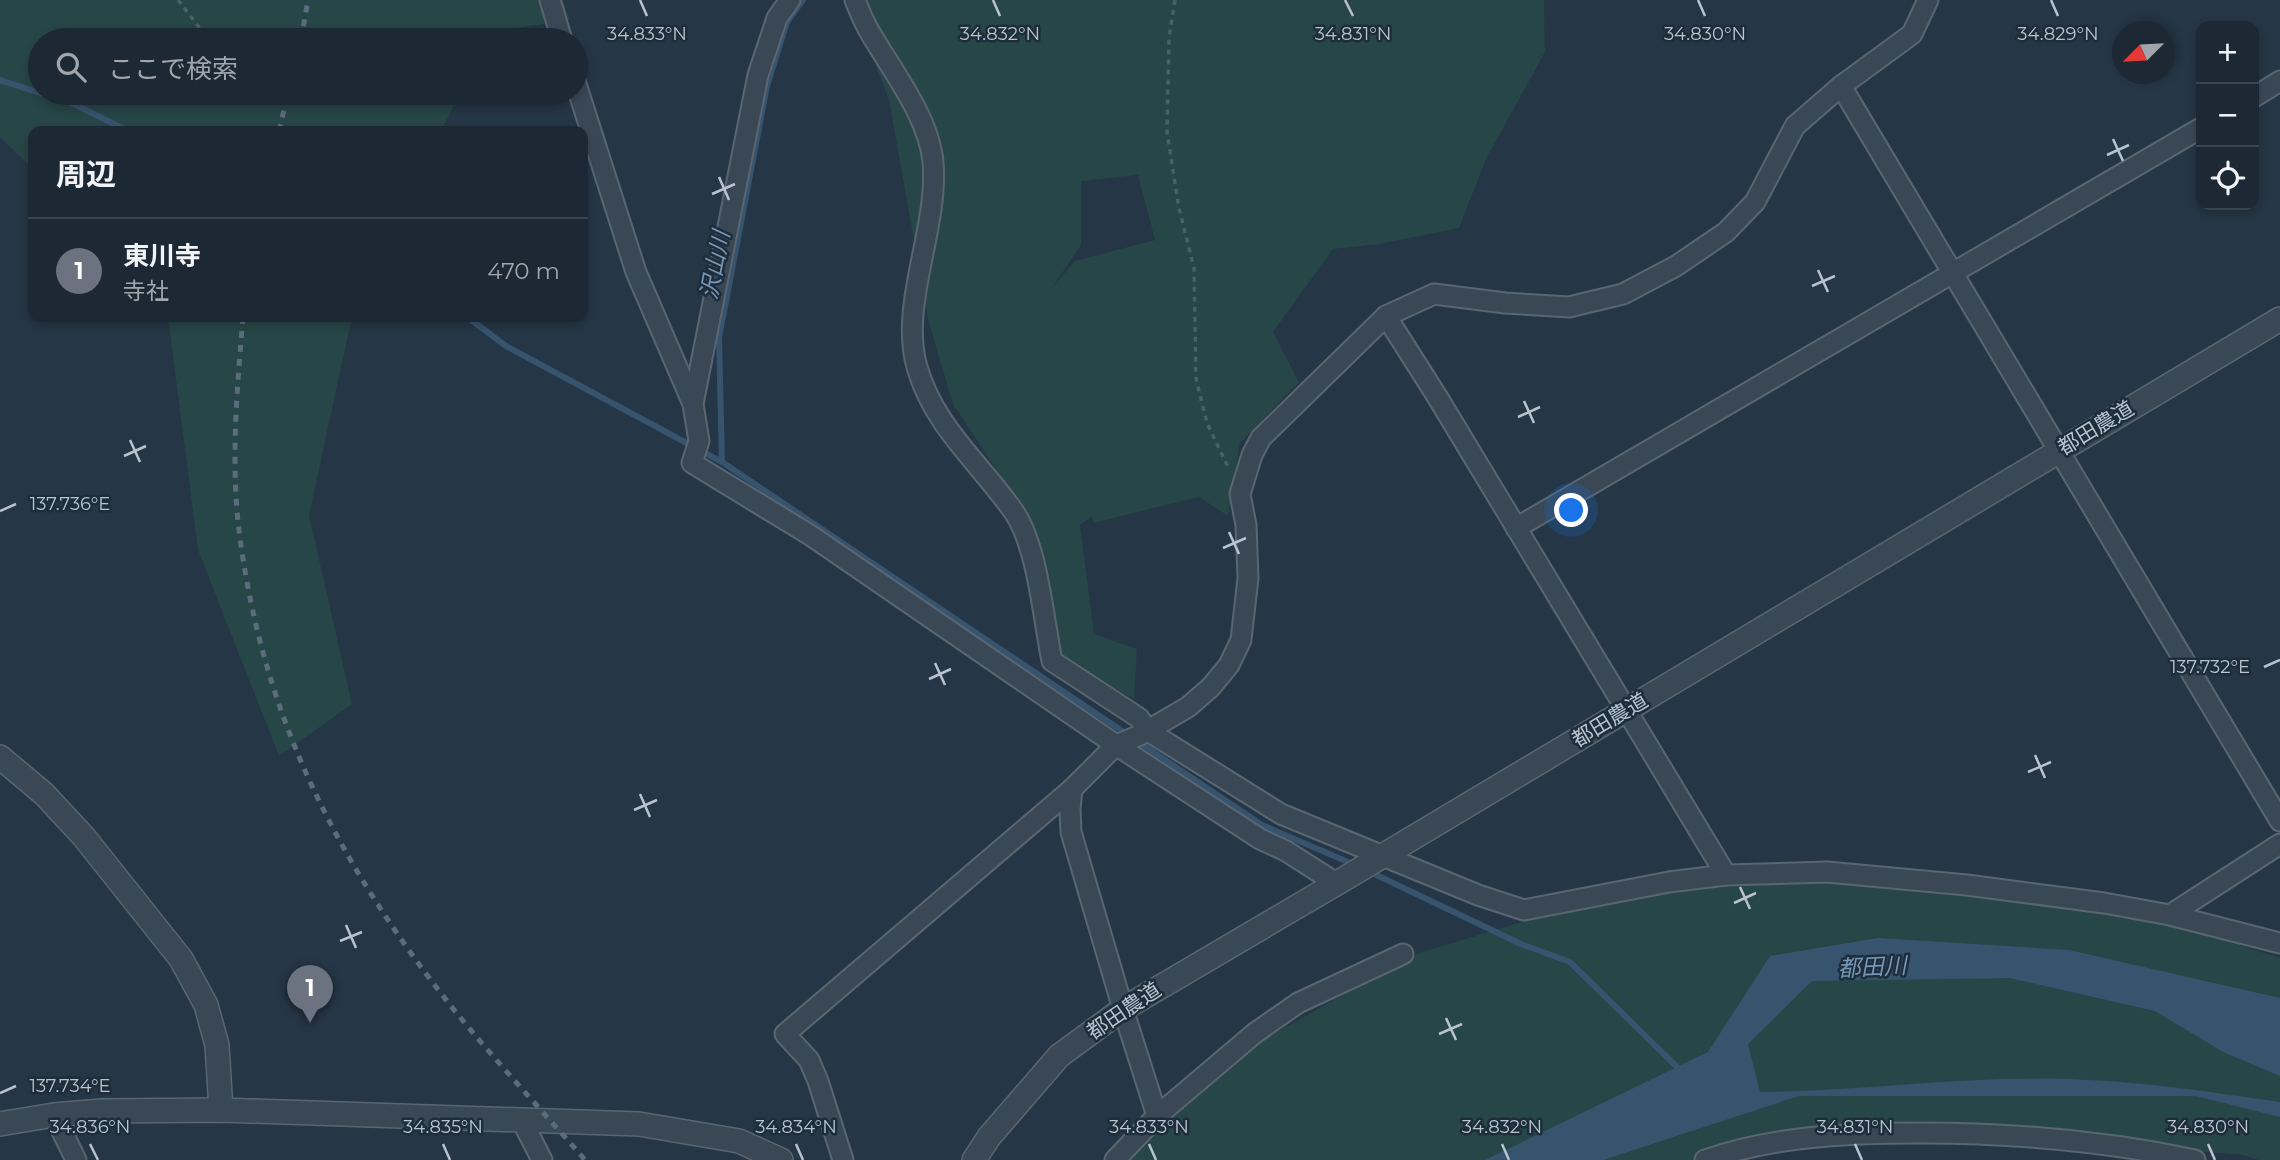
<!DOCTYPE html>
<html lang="ja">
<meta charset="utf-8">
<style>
:root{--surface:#1c2834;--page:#293440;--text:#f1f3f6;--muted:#a0a6ac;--line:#3a444f;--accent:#8c9099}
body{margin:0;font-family:Montserrat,"Noto Sans JP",sans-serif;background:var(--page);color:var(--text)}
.controls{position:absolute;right:21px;top:21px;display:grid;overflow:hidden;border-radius:14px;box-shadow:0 4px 10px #0003}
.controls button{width:63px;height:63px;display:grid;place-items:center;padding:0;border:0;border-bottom:2px solid var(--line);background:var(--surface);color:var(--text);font:35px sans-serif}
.compass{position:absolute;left:2112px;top:21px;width:63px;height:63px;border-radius:50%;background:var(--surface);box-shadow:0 4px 10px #0003;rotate:246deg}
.you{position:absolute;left:1572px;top:511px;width:24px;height:24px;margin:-18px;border:5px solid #fff;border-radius:50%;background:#1a73e8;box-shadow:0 0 0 10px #1a73e833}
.badge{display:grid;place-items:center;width:46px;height:46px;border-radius:50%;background:var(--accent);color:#fff;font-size:23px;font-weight:700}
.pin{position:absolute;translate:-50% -58px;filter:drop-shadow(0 2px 4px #0008)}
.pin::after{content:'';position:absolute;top:37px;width:24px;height:21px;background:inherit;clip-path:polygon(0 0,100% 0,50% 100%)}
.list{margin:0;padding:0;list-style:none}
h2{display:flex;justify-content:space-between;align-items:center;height:91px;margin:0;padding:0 28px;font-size:30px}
h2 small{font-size:23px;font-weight:400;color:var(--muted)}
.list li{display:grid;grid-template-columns:46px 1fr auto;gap:21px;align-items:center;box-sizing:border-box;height:105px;padding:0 28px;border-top:2px solid var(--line)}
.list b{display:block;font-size:26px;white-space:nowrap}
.list p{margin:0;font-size:23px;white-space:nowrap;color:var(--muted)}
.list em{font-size:23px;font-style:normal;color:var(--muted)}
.icon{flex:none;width:38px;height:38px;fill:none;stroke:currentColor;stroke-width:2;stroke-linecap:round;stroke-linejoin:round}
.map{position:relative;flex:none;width:2280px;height:1160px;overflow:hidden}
.search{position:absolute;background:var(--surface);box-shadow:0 4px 10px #0003;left:28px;top:28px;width:560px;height:77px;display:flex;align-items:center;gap:18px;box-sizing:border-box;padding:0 24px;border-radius:38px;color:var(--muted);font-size:26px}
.panel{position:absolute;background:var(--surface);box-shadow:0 4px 10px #0003;left:28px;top:126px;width:560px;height:196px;border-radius:14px}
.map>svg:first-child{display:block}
.green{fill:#274647;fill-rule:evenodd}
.water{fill:#37546e}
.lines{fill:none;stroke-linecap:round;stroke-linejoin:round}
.stream{stroke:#37546e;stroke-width:6}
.minor-casing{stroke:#596672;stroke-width:23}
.tertiary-casing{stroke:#596672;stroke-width:26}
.path{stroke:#466262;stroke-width:3.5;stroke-dasharray:5 5;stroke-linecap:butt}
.minor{stroke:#3a4855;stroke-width:19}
.tertiary{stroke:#3a4855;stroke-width:23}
.rail{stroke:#5c6c7c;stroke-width:5;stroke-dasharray:7 7;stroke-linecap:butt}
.ticks{fill:none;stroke:#b8c3ce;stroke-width:2.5}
.labels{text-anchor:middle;stroke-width:5;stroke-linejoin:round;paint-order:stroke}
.street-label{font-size:21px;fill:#b8c3ce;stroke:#1e2d3b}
.water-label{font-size:23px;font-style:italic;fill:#7596b4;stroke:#1e2d3b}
.ticks-label{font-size:18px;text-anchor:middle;fill:#b8c3ce;stroke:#1e2d3b;stroke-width:5;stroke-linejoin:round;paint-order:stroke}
</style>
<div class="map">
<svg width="2280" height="1160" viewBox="0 0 2280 1160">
<rect width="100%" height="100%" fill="#253646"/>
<g class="green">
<polygon points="0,0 563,0 570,20 490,32 491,40 40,40 40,93 460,93 441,131 33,131 33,169 0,137"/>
<path d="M851,0h693l1,52 -59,107 -27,69 -79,16 -47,5 -60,83 26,50 -59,61 -12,73 -29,-19 -106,26 -1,-7 -12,9 14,109 43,15 -3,50 -79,-44 -44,-163 -58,-88 -25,-85 -39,-219zM1138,175l17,65 -80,21 -23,27 29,-43v-64z"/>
<polygon points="168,317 352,317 309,515 352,704 279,756 198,550"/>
<polygon points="1784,881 1929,885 2180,926 2280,958 2280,1160 2259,1160 2243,1155 2027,1137 1917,1133 1700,1160 1124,1160 1255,1044 1419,953 1598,899"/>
</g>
<path class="water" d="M1878,938l191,12 211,48v78l-57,-24 -68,-41 -145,-33 -198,3 -64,63 12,48c103,-1 205,-16 308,-13 71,2 142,13 212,23v15l-84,-21h-397l-196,64h-118l223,-108 62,-96z"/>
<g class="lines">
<g class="stream">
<polyline points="0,80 74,104 128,131"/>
<polyline points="467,317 506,346 722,462 1128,735"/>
<polyline points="722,462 719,338 767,86 787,22 803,0"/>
<polyline points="1137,741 1262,825 1355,865"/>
<polyline points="1368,871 1521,944 1570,962 1681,1071"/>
</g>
<defs>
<g id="minor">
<polyline points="550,0 562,40"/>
<path d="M855,0c4,10 8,20 13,29 22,39 61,87 65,133 6,65 -34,143 -16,205 17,60 63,96 97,145 24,36 29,105 38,149l87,57 9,13 133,83 197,81 46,15 145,-28 57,-7 101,-3 140,13 137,18 66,12 110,28"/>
<polyline points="576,84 636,272 693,404 699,441 692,463 810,535 1116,745 1260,839 1286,851 1336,883"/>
<polyline points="1841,86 2280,821"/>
<polyline points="2254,97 2280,81"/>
<polyline points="1386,316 1438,398 1726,875"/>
<polyline points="693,404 758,75 777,18 790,0"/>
<polyline points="1516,528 2201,128"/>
<polyline points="2170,915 2280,844"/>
<polyline points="54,1115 76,1160"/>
<polyline points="1157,1116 1123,1009 1071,832 1070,809 1072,789 1116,745 1140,735 1188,707 1211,687 1229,665 1241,640 1248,578 1246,525 1240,494 1252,455 1261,438 1386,316 1434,294 1505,303 1569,307 1623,294 1676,266 1726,232 1755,202 1795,126 1841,86 1912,34 1928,0"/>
<polyline points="522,1121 542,1160"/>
<polyline points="843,1160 818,1081 809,1060 785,1034 1072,789"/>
<polyline points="1115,1160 1157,1116 1255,1033 1298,1003 1403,954"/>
<path d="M1705,1160c69,-24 143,-27 215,-27 92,0 185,8 275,27"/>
</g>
<g id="tertiary">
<polyline points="0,757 44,794 84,837 181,959 206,1005 217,1045 221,1110"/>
<polyline points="0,1124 54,1115 102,1111 221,1110 639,1124 739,1141 781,1160"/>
<polyline points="974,1160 989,1137 1059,1056 1123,1009 1349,876 2280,319"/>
</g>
</defs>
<use href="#minor" class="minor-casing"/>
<use href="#tertiary" class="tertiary-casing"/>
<g class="path">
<polyline points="178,0 209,40"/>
<polyline points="1175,0 1169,38 1167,132 1179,208 1194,268 1196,379 1207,423 1228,467"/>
</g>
<use href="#minor" class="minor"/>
<use href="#tertiary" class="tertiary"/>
<g class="rail">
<polyline points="301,40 308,0"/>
<polyline points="279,131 288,93"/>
<path d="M243,317c-6,73 -13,148 -3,221 23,172 90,309 193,445 47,62 101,118 152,177"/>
</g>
</g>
<path class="ticks" d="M640,0l7,16M993,0l7,16M1345,0l8,16M1698,0l7,16M2051,0l7,16M2113,139l10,22M2107,155l22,-10M719,177l10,23M712,194l23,-10M1818,270l10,22M1812,286l23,-10M1524,401l10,22M1518,417l22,-10M130,440l10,22M124,456l22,-10M0,511l16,-7M1229,532l10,22M1223,548l23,-10M935,663l10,22M2264,667l16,-7M929,679l22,-10M2035,755l10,23M2028,772l23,-10M640,794l10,23M634,810l23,-10M1740,887l10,22M1734,903l22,-10M346,925l10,23M340,941l22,-9M1446,1018l10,22M1439,1034l23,-10M0,1093l16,-7M90,1144l8,16M443,1144l7,16M796,1144l7,16M1149,1144l7,16M1502,1144l7,16M1855,1144l7,16M2208,1144l7,16"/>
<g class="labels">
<g class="street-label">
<text transform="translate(2096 428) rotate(-31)" y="7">都田農道</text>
<text transform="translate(1610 720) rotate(-31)" y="7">都田農道</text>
<text transform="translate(1124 1011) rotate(-34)" y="7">都田農道</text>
</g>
<g class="water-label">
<text transform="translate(715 265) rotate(-79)" y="8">沢山川</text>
<text transform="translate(1872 967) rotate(-3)" y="8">都田川</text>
</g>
</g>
<g class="ticks-label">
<text x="647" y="40">34.833°N</text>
<text x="1000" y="40">34.832°N</text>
<text x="1705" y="40">34.830°N</text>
<text x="1353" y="40">34.831°N</text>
<text x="2058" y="40">34.829°N</text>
<text x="70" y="510">137.736°E</text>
<text x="2210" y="673">137.732°E</text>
<text x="70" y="1092">137.734°E</text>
<text x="90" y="1133">34.836°N</text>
<text x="443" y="1133">34.835°N</text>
<text x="796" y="1133">34.834°N</text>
<text x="1149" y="1133">34.833°N</text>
<text x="1502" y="1133">34.832°N</text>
<text x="1855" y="1133">34.831°N</text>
<text x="2208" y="1133">34.830°N</text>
</g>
</svg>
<div class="controls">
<button>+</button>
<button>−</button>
<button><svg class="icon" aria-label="locate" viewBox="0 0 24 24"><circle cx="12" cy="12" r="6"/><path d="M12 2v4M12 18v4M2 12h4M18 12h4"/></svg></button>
</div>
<svg class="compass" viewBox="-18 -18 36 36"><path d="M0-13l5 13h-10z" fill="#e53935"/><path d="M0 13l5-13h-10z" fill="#a0a6ac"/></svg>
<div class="you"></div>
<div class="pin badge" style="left:310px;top:1023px;background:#6b7280">1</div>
<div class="search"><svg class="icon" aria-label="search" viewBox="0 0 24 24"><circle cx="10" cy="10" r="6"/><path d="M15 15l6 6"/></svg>ここで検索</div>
<section class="panel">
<h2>周辺<small></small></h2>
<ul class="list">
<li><span class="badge" style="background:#6b7280">1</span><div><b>東川寺</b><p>寺社</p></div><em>470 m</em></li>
</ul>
</section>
</div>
